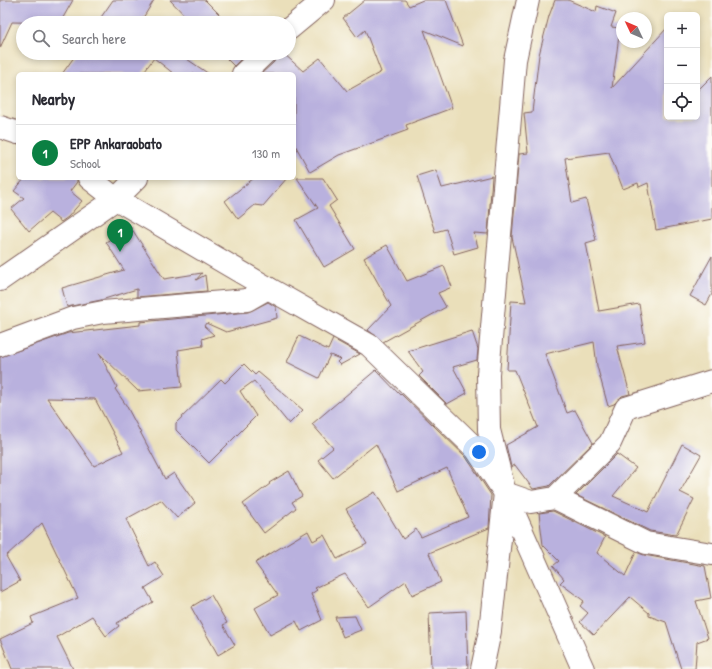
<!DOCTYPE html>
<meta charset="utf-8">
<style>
:root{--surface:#fff;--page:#f7f7f7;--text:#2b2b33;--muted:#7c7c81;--line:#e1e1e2;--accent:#0b8043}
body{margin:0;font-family:"Patrick Hand",sans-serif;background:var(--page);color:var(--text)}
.controls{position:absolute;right:12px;top:12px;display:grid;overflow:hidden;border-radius:6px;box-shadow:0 2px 6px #0003}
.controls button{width:36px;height:36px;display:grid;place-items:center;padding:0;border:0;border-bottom:1px solid var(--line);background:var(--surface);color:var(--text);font:20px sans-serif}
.compass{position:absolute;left:616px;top:12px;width:36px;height:36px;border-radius:50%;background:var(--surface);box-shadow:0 2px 6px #0003;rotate:314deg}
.you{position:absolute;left:479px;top:452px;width:14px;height:14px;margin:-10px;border:3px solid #fff;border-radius:50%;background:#1a73e8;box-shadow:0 0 0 6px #1a73e833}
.badge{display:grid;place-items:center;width:26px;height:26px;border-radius:50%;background:var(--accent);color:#fff;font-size:13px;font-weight:700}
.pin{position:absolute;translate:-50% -33px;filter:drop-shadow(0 1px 2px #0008)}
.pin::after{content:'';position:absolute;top:21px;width:14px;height:12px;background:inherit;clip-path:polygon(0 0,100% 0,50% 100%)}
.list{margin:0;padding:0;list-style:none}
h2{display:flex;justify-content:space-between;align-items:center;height:52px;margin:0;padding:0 16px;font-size:17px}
h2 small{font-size:13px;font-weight:400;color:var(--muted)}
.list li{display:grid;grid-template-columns:26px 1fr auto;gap:12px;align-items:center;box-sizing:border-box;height:56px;padding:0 16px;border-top:1px solid var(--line)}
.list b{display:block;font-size:15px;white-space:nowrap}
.list p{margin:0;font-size:13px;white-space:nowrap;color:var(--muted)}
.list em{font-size:13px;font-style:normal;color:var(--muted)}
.icon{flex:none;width:22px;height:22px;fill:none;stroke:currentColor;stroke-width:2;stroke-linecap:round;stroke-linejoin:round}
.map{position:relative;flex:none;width:712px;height:669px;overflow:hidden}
.search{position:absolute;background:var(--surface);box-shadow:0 2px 6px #0003;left:16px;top:16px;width:280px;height:44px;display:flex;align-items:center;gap:10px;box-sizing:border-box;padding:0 14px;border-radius:22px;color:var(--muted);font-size:15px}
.panel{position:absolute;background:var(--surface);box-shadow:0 2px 6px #0003;left:16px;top:72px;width:280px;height:108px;border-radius:6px}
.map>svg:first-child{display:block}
.building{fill:#b9b1de;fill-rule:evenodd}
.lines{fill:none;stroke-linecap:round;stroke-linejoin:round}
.minor-casing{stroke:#82625d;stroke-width:24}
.tertiary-casing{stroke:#82625d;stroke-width:24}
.minor{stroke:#fff;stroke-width:22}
.tertiary{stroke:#fff;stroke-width:22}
</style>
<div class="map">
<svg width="712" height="669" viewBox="0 0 712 669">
<rect width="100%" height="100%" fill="#fdfcf7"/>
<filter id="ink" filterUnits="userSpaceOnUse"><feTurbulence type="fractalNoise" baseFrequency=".025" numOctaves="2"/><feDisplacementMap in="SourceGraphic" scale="8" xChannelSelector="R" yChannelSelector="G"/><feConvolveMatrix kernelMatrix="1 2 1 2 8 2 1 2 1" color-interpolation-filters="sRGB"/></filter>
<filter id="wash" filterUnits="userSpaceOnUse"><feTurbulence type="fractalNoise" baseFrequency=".012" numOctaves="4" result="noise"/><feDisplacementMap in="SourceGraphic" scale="16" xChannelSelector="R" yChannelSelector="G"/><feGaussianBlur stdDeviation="0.9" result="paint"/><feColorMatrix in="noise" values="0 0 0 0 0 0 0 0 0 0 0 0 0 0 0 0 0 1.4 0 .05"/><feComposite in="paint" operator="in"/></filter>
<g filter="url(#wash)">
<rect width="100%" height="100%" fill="#eadfba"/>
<g id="blocks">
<g class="building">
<polygon points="0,0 73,0 60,23 12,22 0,48"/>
<polygon points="113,0 154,0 140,23 97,23"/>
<polygon points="170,0 205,0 228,23 192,23"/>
<polygon points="365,0 405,0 409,6 423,0 446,0 463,46 424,30 452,108 406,125 408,130 339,155 310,172 294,143 294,74 261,74 274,62 277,53 283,53 303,71 320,58 347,91 381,72 365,30 357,37 343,18"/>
<polygon points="555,0 568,0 596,12 597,6 616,13 611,27 620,28 612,88 667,28 667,117 697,117 697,91 712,76 712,219 656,230 648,183 639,187 638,183 623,189 609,152 565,158 572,203 586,199 596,240 586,243 599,311 639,304 645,342 617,346 630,394 622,396 614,404 608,406 597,366 594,342 545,354 567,413 575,410 593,443 549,486 533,489 515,465 511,467 506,445 538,427 515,370 507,370 511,301 526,302 512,237 519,154 528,153 524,113 532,112 539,55 549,16"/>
<polygon points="77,53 178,53 209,74 174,74 154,58 142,74 62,74"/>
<polygon points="221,53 247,53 234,66"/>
<polygon points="436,170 442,188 492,176 488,234 474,233 478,247 454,254 446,229 435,232 417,176"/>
<polygon points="25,178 77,178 77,182 70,191 82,201 68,217 61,222 50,213 29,231 11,209 24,198 14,191"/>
<polygon points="254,178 287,178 263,206 255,205 238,219 225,201"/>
<polygon points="297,178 323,178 337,200 329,206 355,249 324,267 296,220 318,208"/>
<polygon points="130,226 164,279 202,273 196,280 205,275 207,291 137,297 137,289 101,300 67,307 62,288 124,270 106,242"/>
<polygon points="387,245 407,281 444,266 452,287 438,293 446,307 383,342 368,330 391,306 364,258"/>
<polygon points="712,256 712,294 706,305 690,296"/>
<path d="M268,302l8,5 1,11 -51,14 -20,-9 -2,3 10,9 -12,4 1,7 -25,4 4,37 -44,4 -39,-38 18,34 -2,2 11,16 39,74 9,-6 21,30 -18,15 -16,-18 -35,19 23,47 6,-4 9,14 -19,12 8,14 -36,21 2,3 -13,10 -14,-20 -35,21 16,32h-61l-12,-30 33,-16 -2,-6 47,-19 -36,-75 -36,33 14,25 -20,11v-235l68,-24 72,-8v-3l108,-10zM47,398l48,1 28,53 -29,14z"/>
<polygon points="472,331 478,349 477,360 453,367 467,393 447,404 419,376 423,372 408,351"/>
<polygon points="299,336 328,350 333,339 360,354 340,365 337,362 340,359 330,355 319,378 287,362"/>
<polygon points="244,364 255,375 258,372 303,410 289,424 254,381 240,391 256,416 209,463 176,430 176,423 221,379 225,383"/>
<polygon points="376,370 400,395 401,394 466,457 491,495 489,528 429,553 441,582 412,595 406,581 369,607 345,574 315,588 317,590 311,594 322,620 301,631 296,621 270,635 255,608 278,595 255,563 308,531 313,541 324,535 337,559 367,544 346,509 375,492 403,539 416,529 421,537 468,517 447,468 398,491 376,444 333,478 318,460 333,448 312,424"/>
<polygon points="682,444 701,455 680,492 694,499 676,535 650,531 576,495 617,454 636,468 613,496 648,512"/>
<polygon points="289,471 302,496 292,502 296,508 264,533 243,504 270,484 269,483"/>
<polygon points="553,511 605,537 597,553 625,576 636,552 644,555 705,566 711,598 696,601 708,638 697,642 695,669 681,669 666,622 649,616 649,613 630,597 594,635 580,622 588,613 580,606 584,601 560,583 564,579 553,566 559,561 543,545 539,513"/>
<polygon points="211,595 227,623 223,625 235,645 218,655 191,607"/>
<polygon points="466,611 468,669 431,669 429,613"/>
<polygon points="355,616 361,630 343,637 335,617"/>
</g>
</g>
</g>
<g filter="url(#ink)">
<use href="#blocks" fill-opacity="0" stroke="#82625d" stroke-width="1"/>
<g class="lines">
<defs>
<g id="minor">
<polyline points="0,127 18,133"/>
<polyline points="89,178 116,199 268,288 369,345 476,449 505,493 583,669"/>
<polyline points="0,345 73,318 103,312 247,300 268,288"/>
<polyline points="505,493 531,502 555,498 610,443 626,408 712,381"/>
<polyline points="555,498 646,543 712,554"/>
<polyline points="482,669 490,631 505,493 489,430 488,374 515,60 528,0"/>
</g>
<g id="tertiary">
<polyline points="289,29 324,0"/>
<polyline points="243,74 265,53"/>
<polyline points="0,280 116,199 137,178"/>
</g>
</defs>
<use href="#minor" class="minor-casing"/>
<use href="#tertiary" class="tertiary-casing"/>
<use href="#minor" class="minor"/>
<use href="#tertiary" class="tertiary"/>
</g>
</g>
</svg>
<div class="controls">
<button>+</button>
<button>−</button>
<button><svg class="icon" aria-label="locate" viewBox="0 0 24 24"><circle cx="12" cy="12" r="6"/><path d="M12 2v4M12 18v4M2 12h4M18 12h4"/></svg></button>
</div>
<svg class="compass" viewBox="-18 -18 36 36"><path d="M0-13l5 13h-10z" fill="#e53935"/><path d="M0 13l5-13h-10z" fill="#7c7c81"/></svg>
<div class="you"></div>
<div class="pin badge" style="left:120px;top:252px">1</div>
<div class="search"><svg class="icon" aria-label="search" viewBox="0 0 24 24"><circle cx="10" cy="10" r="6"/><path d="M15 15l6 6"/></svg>Search here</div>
<section class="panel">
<h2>Nearby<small></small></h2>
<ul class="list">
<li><span class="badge">1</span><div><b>EPP Ankaraobato</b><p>School</p></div><em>130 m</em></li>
</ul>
</section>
</div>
